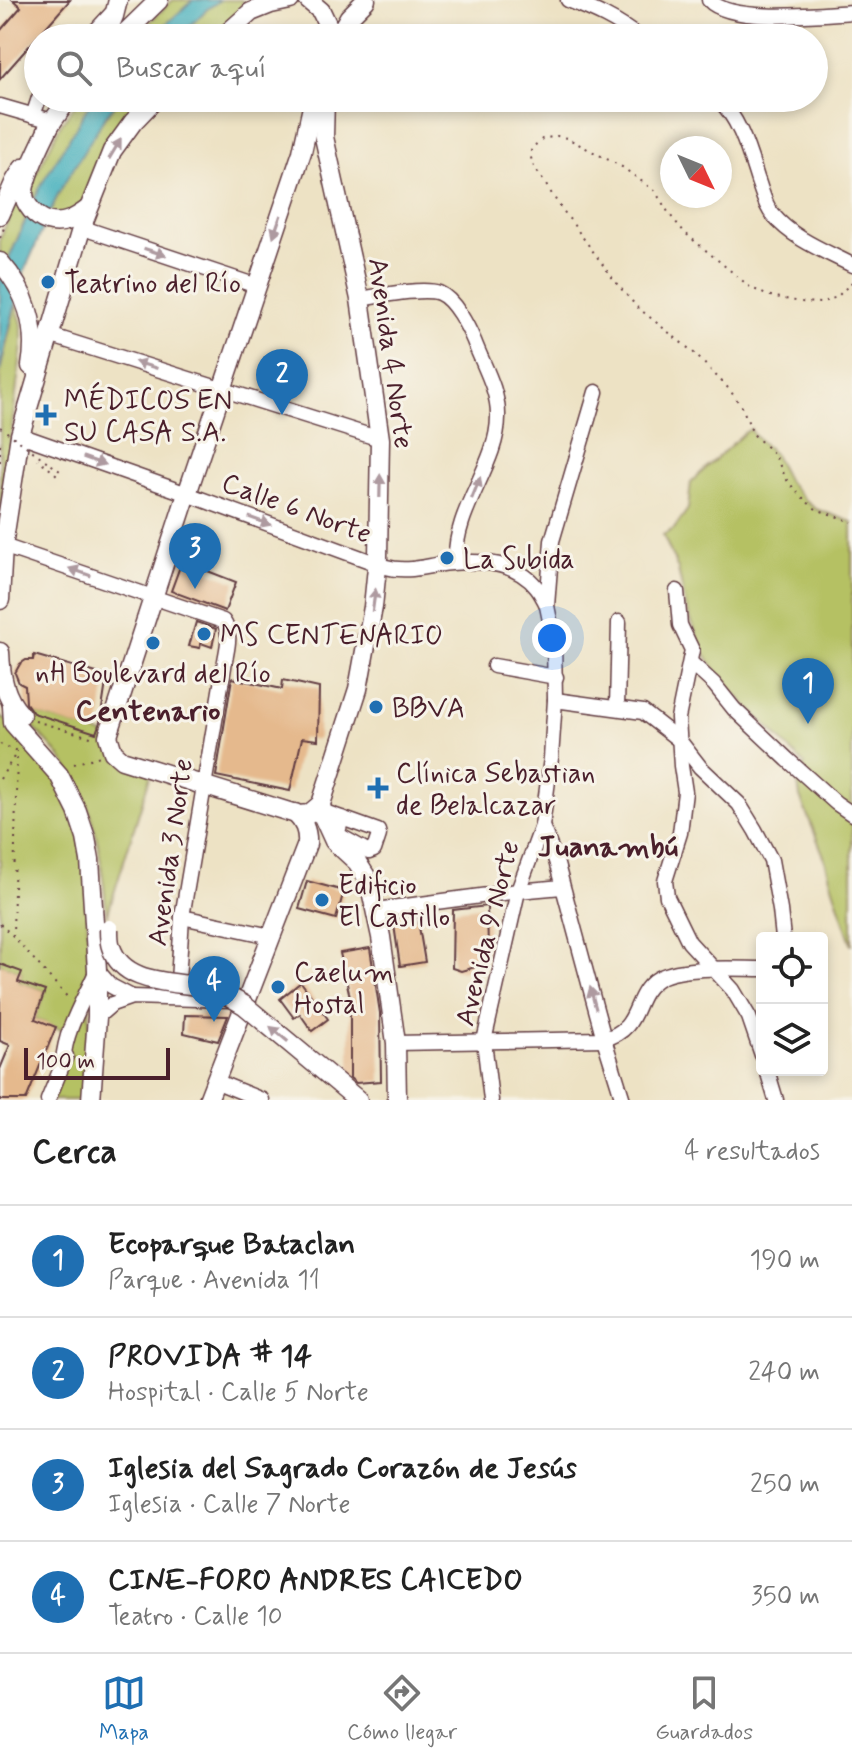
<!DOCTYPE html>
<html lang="es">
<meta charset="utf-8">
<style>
:root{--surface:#fff;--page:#f6f6f6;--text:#222;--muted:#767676;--line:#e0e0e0;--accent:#1f6fb2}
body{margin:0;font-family:Mynerve,sans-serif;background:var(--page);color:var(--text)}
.controls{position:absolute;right:24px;bottom:24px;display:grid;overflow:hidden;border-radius:8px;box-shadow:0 4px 12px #0003}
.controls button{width:72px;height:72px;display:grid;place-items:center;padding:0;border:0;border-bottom:2px solid var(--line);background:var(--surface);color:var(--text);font:40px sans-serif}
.compass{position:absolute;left:660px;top:136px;width:72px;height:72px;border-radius:50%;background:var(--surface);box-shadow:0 4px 12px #0003;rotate:133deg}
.scale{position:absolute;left:24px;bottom:20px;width:146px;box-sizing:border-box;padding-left:8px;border:4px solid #4a1f2b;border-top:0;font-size:22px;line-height:28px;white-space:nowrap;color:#4a1f2b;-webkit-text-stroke:6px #f7f3e8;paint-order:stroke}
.you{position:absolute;left:552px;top:638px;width:28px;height:28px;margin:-20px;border:6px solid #fff;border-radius:50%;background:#1a73e8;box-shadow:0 0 0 12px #1a73e833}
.badge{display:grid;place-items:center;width:52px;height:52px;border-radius:50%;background:var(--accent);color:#fff;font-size:26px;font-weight:700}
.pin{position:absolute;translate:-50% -66px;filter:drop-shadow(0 2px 4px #0008)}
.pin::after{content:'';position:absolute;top:42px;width:28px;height:24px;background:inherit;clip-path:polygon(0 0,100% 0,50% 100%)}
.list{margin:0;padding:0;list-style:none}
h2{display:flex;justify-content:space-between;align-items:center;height:104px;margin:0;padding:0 32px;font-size:34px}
h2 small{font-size:26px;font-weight:400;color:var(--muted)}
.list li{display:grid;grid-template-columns:52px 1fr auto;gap:24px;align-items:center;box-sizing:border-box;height:112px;padding:0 32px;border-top:2px solid var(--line)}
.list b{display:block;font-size:30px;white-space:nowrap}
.list p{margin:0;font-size:26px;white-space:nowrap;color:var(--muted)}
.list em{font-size:26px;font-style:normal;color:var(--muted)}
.icon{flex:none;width:44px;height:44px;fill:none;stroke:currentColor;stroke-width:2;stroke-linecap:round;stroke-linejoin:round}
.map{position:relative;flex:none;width:852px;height:1100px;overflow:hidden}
.search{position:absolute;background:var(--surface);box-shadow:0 4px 12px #0003;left:24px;right:24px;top:24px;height:88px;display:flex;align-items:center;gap:20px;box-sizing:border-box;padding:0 28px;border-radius:44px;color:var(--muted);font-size:30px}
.sheet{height:552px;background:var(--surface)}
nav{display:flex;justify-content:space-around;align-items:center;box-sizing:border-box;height:112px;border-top:2px solid var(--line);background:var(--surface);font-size:22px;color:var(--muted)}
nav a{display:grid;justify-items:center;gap:4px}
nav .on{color:var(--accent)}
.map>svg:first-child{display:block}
.green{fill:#b5c163;stroke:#807047;stroke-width:2}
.water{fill:#3faebc;stroke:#446674;stroke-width:2}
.building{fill:#e5b98d}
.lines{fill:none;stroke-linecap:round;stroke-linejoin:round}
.minor-casing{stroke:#623c42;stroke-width:17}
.major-casing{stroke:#623c42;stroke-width:21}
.path{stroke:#623c42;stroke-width:2;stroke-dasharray:2 6;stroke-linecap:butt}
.minor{stroke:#fff;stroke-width:14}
.major{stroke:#fff;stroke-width:18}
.major-bridge-casing{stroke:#623c42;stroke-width:21;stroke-linecap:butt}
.path-bridge{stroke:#623c42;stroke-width:2;stroke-dasharray:2 6;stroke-linecap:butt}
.major-bridge{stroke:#fff;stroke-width:18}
.oneway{fill:#ae9aa0}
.poi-dot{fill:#1f6fb2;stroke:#f7f3e8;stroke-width:3}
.labels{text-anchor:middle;stroke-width:6;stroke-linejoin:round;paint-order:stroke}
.poi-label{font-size:28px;fill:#4a1f2b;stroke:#f7f3e8;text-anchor:start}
.street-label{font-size:28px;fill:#4a1f2b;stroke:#f7f3e8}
.neighbourhood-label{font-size:30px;font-weight:bold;fill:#4a1f2b;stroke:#f7f3e8}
</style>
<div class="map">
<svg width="852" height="1100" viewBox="0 0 852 1100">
<rect width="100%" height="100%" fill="#f7f3e8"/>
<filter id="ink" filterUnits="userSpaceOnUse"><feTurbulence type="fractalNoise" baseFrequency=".0125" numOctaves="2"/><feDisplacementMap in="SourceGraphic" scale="16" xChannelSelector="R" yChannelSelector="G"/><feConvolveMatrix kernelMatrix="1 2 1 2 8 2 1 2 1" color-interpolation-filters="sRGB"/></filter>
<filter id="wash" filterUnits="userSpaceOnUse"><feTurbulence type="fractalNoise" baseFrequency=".006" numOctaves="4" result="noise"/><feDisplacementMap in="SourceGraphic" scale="32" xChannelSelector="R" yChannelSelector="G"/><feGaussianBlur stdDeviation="1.8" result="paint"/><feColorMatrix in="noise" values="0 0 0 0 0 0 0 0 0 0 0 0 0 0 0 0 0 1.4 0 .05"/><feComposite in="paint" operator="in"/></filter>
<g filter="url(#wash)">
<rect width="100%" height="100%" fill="#ede2c4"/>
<g class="green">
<polygon points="173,0 193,0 151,38 133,38"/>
<polygon points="220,0 242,0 243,4 240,12 210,38 178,38 206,10"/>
<polygon points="80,98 95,98 89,105 34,199 31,193 32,183 61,124"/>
<path d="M121,98h25l-66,110 -10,7h-21c15,-37 45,-87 72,-117z"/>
<polygon points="18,199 26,218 0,280 0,238"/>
<polygon points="16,304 22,324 22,345 0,523 0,372"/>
<polygon points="751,429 753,434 774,454 788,482 807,502 816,509 852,522 852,946 833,888 824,856 800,797 797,777 805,765 723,681 704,653 686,607 678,569 663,535 674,529 688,509 691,482 744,433"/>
<path d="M12,706l96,30 1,7 43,27 -45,146c-5,-52 -9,-105 -40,-150 -15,-22 -37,-41 -55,-60z"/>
<polygon points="0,717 13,723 59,775 86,838 91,1100 48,1100 69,1033 35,1019 45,991 18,982 22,972 0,964"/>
</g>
<g class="water">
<polygon points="193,0 220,0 206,10 178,38 151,38"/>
<polygon points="95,98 121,98 106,115 58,194 24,272 7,337 0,372 0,280 40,187 89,105"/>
</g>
<g id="blocks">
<g class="building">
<polygon points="13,0 70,0 0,79 0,31 21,7"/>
<polygon points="182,561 236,582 225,611 171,591"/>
<polygon points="196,622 216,629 212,647 201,643 200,648 189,646"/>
<polygon points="34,655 107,676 100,722 96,733 33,713 26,703 25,686 19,683 15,673 20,664 26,660 33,660"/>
<polygon points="232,678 282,689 283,680 319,688 318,740 302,738 290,791 216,776"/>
<polygon points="307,881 344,891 336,919 299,909"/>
<polygon points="487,906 488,949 484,952 483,965 461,971 452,968 453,910"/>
<polygon points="417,915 425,962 400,966 393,918"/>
<polygon points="370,948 380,1013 381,1081 356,1083 350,1078 350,997 340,953"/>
<polygon points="0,964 22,972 18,982 45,991 35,1019 56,1027 26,1100 0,1100 0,1069 10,1045 0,1041"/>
<polygon points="301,982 328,1019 312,1031 300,1014 294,1018 280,999"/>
<polygon points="185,1015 228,1016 218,1041 184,1033"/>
</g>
</g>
</g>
<g filter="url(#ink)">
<use href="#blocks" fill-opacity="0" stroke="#623c42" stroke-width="2"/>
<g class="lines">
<defs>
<g id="minor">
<path d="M568,0c26,10 49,20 71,38"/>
<path d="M709,0c22,24 110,14 143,12"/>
<polyline points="89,38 111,14"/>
<path d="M717,98c23,20 32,55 41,83 4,11 7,25 15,34 20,24 52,36 79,50"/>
<polyline points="0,106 52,121"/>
<polyline points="33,116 39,98"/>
<polyline points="82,226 92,231 257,286"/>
<path d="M360,299c19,-3 63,-12 79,-6 15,6 29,34 35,48 9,24 25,50 24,76 0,48 -45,93 -42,145"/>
<polyline points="49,335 380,439"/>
<polyline points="596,392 552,541 547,606 554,640 555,700 551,758 542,826 556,861 604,1039 623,1100"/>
<path d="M20,435l159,56 207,76c17,5 33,1 50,-2 34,-5 78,-7 101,23 4,5 7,11 10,17"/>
<path d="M3,546l220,75c10,13 3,30 1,46l-42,250 -5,80"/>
<polyline points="677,591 680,625 692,650 678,718 681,766 685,792 680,833 665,881 667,897 689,942 733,990 749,1017 762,1055"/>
<polyline points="691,663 714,684 734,709 788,760 836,803 852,814"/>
<polyline points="494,666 556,677"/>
<polyline points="555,700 643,712 679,740 700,767 739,804 755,830 771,860 780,910 783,938"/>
<polyline points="617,707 619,622"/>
<polyline points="322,811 378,831 379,835 374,850 369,852 340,836 338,832 342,818"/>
<polyline points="376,910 518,891 562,887"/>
<polyline points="182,917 271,936"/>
<polyline points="97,1017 112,1004 132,997 230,1000"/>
<path d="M396,1043l208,-4c38,-10 27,-41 52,-59 20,-15 80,-11 106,-11"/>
<path d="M63,1062c2,-33 21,-62 34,-92l14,16 21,11"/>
<polyline points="767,1070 776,1100"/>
<polyline points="215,1081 262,1100"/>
<polyline points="48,1100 66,1056"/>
<polyline points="491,1100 484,1041 518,891 542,826"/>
</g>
<g id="major">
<polyline points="308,0 321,11 329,28"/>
<polyline points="104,38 114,16 118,0"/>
<polyline points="120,38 159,0"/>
<polyline points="222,38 251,12 271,4 290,0"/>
<polyline points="337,38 349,17 366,0"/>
<polyline points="314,98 302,152 185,500 108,736 113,752 122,760 299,815 309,814 321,804"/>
<polyline points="325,98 324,137 360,299 380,439 378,557 373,607 358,689 321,804 323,817 334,841 357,862 369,881 381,937 396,1043 397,1100"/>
<path d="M52,121c-8,17 -28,54 -28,72 0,12 12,24 23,28 16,5 29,-3 41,-12"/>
<polyline points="47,129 69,98"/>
<polyline points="0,215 15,181 23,168"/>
<path d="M0,262c26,29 38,65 31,104"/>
<polyline points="0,600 3,546 20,435 82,226 112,151 133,122 156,98"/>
<path d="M0,652c1,24 4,45 21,63"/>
<polyline points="12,706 13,723 59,775 77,811 86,838 90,860 97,970 97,1017 91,1100"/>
<polyline points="339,1084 358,1100"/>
<path d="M208,1100l99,-256c1,-13 -3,-22 -12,-31"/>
</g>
</defs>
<use href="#minor" class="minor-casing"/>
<use href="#major" class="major-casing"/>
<g class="path">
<polyline points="0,238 4,228"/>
<polyline points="852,282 837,297 820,303 800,302 766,295 750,287 685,233 670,215 655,191 622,167 567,138 557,136 542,139 532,148 530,154 533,165 559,205 617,284 637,307 693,352 729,389 742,407 753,434 774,454 788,482 807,502 816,509 852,522"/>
<polyline points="0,444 0,463"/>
<polyline points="35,721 94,738"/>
<polyline points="0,744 18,751"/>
<polyline points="74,764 100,756"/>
<polyline points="0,779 17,752"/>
<polyline points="0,924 13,936 70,1000"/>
<polyline points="13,936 17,751"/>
</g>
<use href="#minor" class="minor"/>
<use href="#major" class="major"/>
<defs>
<path id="major-bridge" d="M109,929c0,5 0,13 2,18 12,38 62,34 92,40 15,3 28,10 41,18l95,79"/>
</defs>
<use href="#major-bridge" class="major-bridge-casing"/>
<polyline class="path-bridge" points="0,427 60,471 57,475 38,459"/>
<use href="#major-bridge" class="major-bridge"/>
</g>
<defs><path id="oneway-solid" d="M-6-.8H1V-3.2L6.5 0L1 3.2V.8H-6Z" transform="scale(2)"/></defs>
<g class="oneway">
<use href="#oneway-solid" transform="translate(115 149) rotate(-59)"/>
<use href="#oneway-solid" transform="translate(277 226) rotate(109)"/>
<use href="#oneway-solid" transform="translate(155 252) rotate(18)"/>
<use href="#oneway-solid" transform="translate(146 365) rotate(-163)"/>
<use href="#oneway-solid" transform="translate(94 461) rotate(19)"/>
<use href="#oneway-solid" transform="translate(380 486) rotate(-89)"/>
<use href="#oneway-solid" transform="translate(476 488) rotate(-68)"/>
<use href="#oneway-solid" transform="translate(260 521) rotate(20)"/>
<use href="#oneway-solid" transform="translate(80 572) rotate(-161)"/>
<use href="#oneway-solid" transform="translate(374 600) rotate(-82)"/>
<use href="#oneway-solid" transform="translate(593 998) rotate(-105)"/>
<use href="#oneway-solid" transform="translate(279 1034) rotate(-140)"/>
</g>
</g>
<g class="poi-dot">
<circle cx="48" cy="282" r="8"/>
<path d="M42 403h8v8h8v8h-8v8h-8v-8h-8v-8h8z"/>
<circle cx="447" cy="558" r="8"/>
<circle cx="204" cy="634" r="8"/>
<circle cx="153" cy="643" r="8"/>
<circle cx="376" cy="707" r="8"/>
<path d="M374 776h8v8h8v8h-8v8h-8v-8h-8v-8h8z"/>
<circle cx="322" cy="900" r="8"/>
<circle cx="278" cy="987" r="8"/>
</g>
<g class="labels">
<g class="poi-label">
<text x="64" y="292">Teatrino del Río</text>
<text x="64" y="409">MÉDICOS EN<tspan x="64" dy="32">SU CASA S.A.</tspan></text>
<text x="463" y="568">La Subida</text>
<text x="220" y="644">MS CENTENARIO</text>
<text x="153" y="682" text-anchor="middle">nH Boulevard del Río</text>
<text x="392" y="717">BBVA</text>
<text x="396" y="782">Clínica Sebastian<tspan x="396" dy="32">de Belalcazar</tspan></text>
<text x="338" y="894">Edificio<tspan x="338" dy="32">El Castillo</tspan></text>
<text x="294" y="981">Caelum<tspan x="294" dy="32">Hostal</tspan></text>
</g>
<g class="street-label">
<text transform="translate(392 353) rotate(82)" y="10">Avenida 4 Norte</text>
<text transform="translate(297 507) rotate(20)" y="10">Calle 6 Norte</text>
<text transform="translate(169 852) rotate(-82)" y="10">Avenida 3 Norte</text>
<text transform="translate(486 933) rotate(-76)" y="10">Avenida 9 Norte</text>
</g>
<g class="neighbourhood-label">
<text x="148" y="720">Centenario</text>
<text x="608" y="856">Juanambú</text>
</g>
</g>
</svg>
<div class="controls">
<button><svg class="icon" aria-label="locate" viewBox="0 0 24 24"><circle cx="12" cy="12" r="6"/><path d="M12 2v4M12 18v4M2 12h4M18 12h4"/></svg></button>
<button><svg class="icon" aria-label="layers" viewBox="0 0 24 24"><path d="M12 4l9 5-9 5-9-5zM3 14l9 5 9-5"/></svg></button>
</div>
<svg class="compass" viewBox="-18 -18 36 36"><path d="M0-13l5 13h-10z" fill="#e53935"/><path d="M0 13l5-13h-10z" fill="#767676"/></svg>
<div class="scale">100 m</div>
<div class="you"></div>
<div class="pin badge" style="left:808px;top:724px">1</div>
<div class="pin badge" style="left:282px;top:415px">2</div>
<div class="pin badge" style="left:195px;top:589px">3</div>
<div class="pin badge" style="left:214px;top:1022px">4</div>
<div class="search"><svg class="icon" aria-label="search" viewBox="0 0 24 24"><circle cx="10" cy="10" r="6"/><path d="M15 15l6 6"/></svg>Buscar aquí</div>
</div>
<section class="sheet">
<h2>Cerca<small>4 resultados</small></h2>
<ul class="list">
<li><span class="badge">1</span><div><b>Ecoparque Bataclan</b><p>Parque · Avenida 11</p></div><em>190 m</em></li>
<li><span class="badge">2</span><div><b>PROVIDA # 14</b><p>Hospital · Calle 5 Norte</p></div><em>240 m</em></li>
<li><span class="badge">3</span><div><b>Iglesia del Sagrado Corazón de Jesús</b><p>Iglesia · Calle 7 Norte</p></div><em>250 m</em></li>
<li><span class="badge">4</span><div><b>CINE-FORO ANDRES CAICEDO</b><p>Teatro · Calle 10</p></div><em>350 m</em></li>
</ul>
</section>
<nav>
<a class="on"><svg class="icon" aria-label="map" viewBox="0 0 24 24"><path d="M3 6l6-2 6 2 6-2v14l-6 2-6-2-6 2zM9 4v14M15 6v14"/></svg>Mapa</a>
<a><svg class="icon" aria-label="directions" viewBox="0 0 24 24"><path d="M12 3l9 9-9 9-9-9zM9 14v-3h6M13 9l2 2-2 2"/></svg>Cómo llegar</a>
<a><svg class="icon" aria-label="saved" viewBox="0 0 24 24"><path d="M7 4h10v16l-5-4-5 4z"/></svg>Guardados</a>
</nav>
